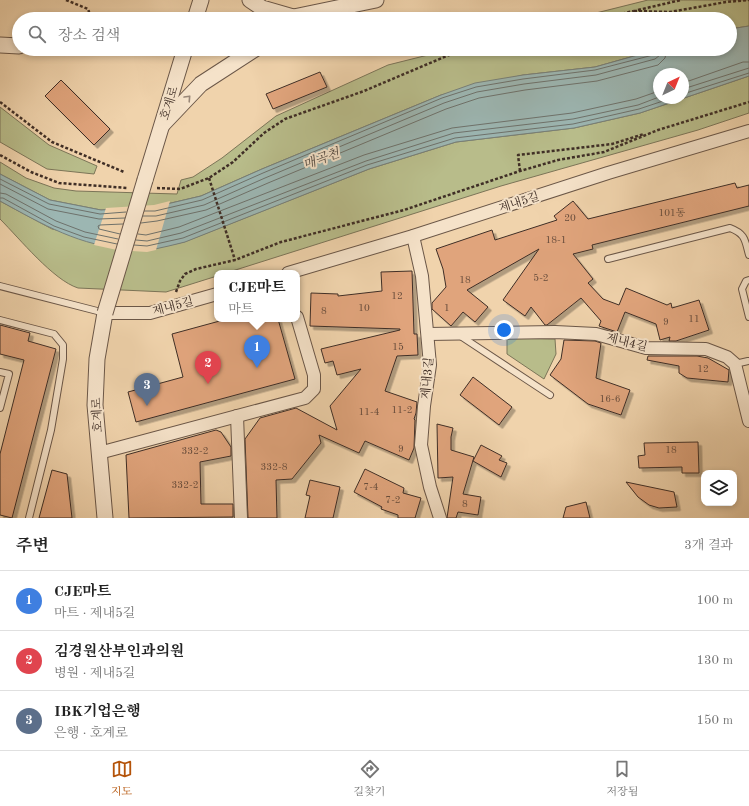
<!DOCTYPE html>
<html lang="ko">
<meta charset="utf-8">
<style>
:root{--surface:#fff;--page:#f6f6f6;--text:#222;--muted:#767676;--line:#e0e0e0;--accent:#b45309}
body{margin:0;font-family:"Old Standard TT","Noto Serif KR",serif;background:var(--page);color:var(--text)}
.controls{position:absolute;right:12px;bottom:12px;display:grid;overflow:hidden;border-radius:8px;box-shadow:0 2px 6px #0003}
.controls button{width:36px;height:36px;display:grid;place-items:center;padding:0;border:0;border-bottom:1px solid var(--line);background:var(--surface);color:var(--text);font:20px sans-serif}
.compass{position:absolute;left:653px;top:68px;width:36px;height:36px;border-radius:50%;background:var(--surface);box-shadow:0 2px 6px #0003;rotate:43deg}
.you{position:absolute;left:504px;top:330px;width:14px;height:14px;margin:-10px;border:3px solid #fff;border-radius:50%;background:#1a73e8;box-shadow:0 0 0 6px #1a73e833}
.badge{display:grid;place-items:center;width:26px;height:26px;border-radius:50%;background:var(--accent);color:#fff;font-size:13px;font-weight:700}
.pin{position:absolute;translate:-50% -33px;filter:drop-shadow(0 1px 2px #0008)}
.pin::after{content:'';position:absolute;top:21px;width:14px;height:12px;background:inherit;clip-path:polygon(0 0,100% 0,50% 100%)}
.popup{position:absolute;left:214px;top:270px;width:86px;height:52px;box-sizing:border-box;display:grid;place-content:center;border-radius:8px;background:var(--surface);filter:drop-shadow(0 1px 3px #0005);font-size:13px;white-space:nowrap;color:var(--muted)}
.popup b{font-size:15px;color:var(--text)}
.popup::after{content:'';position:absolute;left:50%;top:100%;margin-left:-8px;border:8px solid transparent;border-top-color:var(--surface)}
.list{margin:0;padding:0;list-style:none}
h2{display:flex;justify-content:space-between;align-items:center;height:52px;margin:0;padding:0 16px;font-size:17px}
h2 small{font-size:13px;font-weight:400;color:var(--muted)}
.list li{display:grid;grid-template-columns:26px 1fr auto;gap:12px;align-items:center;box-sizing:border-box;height:60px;padding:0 16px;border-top:1px solid var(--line)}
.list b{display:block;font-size:15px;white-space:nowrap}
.list p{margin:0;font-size:13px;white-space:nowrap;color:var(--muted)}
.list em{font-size:13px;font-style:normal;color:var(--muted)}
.icon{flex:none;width:22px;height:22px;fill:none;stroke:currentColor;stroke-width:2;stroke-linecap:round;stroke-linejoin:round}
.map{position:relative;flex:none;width:749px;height:518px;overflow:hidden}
.search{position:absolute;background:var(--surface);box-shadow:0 2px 6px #0003;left:12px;right:12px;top:12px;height:44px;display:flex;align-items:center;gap:10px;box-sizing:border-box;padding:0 14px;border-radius:22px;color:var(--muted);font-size:15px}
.sheet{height:232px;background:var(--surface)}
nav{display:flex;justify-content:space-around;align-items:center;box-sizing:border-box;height:56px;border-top:1px solid var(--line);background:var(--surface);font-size:11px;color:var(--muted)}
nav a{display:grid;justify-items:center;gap:2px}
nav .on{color:var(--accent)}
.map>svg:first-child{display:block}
.green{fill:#b8bc8a;stroke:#7c7558}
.water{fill:#9cb6b2;stroke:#77807a;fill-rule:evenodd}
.pier{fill:#f0d3ac}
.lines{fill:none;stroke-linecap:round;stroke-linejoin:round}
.shore{stroke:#6e726c;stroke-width:1}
.building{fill:#e0a47c;stroke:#3f2e26;filter:url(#shadow)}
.service-casing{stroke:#6b5748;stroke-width:8}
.minor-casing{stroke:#6b5748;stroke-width:14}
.tertiary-casing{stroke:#6b5748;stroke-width:17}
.path{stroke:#3f2e26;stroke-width:2.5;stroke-dasharray:3 2;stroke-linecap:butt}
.service{stroke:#f5e2c9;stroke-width:6}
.minor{stroke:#f5e2c9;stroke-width:12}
.tertiary{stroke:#f5e2c9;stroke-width:15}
.tertiary-bridge-casing{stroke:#6b5748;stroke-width:17;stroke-linecap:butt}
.tertiary-bridge{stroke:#f5e2c9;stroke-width:15}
.oneway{stroke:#9a8878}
.labels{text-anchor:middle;stroke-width:4;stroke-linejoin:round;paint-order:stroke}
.number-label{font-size:10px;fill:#674c3c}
.street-label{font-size:12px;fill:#3f2e26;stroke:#f5e2c9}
.water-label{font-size:13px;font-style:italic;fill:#524942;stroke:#f5e2c9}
</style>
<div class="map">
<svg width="749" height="518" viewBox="0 0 749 518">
<defs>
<filter id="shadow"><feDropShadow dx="3.5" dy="3.5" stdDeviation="0" flood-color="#0004"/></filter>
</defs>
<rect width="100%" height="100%" fill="#f0d3ac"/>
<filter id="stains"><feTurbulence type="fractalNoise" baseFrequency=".005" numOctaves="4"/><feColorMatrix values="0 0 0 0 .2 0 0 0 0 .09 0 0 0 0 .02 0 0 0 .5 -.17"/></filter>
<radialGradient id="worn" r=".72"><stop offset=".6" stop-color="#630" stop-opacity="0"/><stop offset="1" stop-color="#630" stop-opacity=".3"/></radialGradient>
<g class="green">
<polygon points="648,0 749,0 749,26 730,29 730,19 572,19"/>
<polygon points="452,49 659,49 595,67 523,75 441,95 262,169 201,196 154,207 101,210 50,200 0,174 0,162 26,178 54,188 76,191 177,194 181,180 193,177 222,158 276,116 388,65"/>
<path d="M749,76v37l-51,17 -197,56 -275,87h-9v3l-51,16 -88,-4c-25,-8 -58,-49 -78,-69v-18l52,28 95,21 37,-8 185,-73 87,-27 118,-14 66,-15z"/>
<polygon points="0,107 49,145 97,166 94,174 47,169 0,142"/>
<polygon points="507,338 555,339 556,354 544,379 507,354"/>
</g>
<path class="water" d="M749,26v50l-109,37 -66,15 -118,14 -87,27 -184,73c-12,3 -24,6 -36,8 -6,0 -13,-1 -19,-1 -49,-2 -88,-25 -130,-48v-27l50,26 51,10 53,-3 47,-11 61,-27 179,-74 34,-12 48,-8 72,-8 64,-18h71v-20zM659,74h24v24h-24z"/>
<polygon class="pier" points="170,201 156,250 147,252 117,250 94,245 106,208 154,205"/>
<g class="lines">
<g class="shore">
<polyline points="683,83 743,62 749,62"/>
<polyline points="683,89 749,68"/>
<polyline points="683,94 749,73"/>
<polyline points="0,179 49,204 100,214 126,212"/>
<polyline points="0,184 48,209 99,219 125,218"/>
<polyline points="0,193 6,194 56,221 85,232 118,239"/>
<polyline points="0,198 3,198 54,226 84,237 117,244"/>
<polyline points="144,211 155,211 202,200 263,173 442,98 476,87 523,79 595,70 653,55 655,53 656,49"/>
<polyline points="143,216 156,216 204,205 265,178 444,103 477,92 524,84 596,75 655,59 660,55 661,49"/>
<polyline points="141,223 157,221 206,210 268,183 446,109 479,98 525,90 597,81 658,65 665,58 667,49"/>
<polyline points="120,234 99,229 98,226 100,225 123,224"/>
<polyline points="138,234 146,235 179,227 364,155 452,128 572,113 636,99 659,91"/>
<polyline points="136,240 147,241 181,233 366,161 454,133 573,119 638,105 659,97"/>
<polyline points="134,245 147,246 183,238 367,165 455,138 573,124 639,109 672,98"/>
</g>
</g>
<g class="building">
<polygon points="320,72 327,87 273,109 266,94"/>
<polygon points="61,80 110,129 94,145 45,96"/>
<polygon points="735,183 737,188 749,185 749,206 592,245 593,249 573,254 593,279 588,283 603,299 619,305 626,288 667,305 671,303 672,308 699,300 709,330 676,341 669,341 670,337 660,340 656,324 625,312 617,332 599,326 601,321 581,298 547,325 545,325 531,307 525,316 503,300 539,249 467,290 488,307 475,322 463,312 451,326 432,309 432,303 446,287 443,269 436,249 492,230 495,240 557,220 554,216 573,201 588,219"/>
<polygon points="412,271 414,334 417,334 418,355 397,356 385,391 417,402 416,413 414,419 415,420 414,448 409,460 365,441 359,453 319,435 321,443 292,479 276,480 277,518 248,518 245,439 260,418 296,408 337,430 330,406 361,369 337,375 333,361 325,363 321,349 400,330 400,329 310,326 311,293 338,294 338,296 382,291 381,272"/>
<polygon points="227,319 278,319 295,379 136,422 128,392 183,377 172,334"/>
<polygon points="0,325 30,333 28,341 56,349 12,518 0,515 0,454 24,360 0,354"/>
<polygon points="564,340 595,341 601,343 596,378 630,390 621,415 588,404 550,375 561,359"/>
<polygon points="648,356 697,356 708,358 729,370 728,382 687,378 679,373 679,366 647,360"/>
<polygon points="473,377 512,407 499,425 460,395"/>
<polygon points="437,424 453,428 451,437 451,450 474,457 463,494 481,497 478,515 458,512 456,518 447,518 453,477 438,478"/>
<polygon points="216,430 221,432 231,447 231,456 200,462 201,504 233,504 233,517 129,518 126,455"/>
<polygon points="698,442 699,473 682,473 682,467 639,468 638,456 645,455 644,443"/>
<polygon points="481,445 502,456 499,460 507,463 501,477 473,461"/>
<polygon points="365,469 404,488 403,493 421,498 415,518 398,518 398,515 381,509 382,507 354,492"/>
<polygon points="52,470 67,474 72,518 39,518"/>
<polygon points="310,480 340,487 333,518 305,518 310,496 306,495"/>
<polygon points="626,482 674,492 677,507 659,508 649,505 638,497"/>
<polygon points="586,502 590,518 563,518 566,507"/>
</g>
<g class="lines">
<defs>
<g id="service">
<path d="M608,259l122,-31c16,6 15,13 19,27"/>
<polyline points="749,280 746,281 742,289 749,317"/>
<polyline points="0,286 105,313"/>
<polyline points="0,320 54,334 63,345 63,359 51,430 29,518"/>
<polyline points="459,335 550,395"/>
<polyline points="735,364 748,361"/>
<polyline points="0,372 9,374 0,408"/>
</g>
<g id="minor">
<polyline points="413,236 422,276 430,365 424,406 421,445 430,487 440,518"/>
<polyline points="288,273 413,236 608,173 749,131"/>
<polyline points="105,313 150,313 217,294"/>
<polyline points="428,334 555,332 596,334 646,348 706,349 727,357 735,364 749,421"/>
<polyline points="237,416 241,518"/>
<polyline points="99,453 305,398 314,389 314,375 297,317"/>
</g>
<g id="tertiary">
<polyline points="250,0 262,8 293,17"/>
<polyline points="195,19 201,0"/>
<polyline points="284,19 376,0"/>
<polyline points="0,45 19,46"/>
<polyline points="163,124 201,84 255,49"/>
<polyline points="145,180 185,49"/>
<polyline points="105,313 97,359 95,405 105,518"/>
</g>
</defs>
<use href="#service" class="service-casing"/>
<use href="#minor" class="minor-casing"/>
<use href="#tertiary" class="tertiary-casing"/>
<g class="path">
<polyline points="66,0 88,9 89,12 89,19"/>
<polyline points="638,10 681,0"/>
<polyline points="634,11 670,12 726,2 749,0"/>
<polyline points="598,19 634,11"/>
<polyline points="0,102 52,142 124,172"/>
<polyline points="0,155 31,172 59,183 128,188"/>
<polyline points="520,171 518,155 612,144 644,134"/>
<polyline points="209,178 235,260"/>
<polyline points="157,188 180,189 209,178 233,162 264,133 285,119 364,91 449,55 473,49"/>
<polyline points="176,292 180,281 185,274 196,269 235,260 281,242 404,210 520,171 558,160 604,152 658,130 749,102"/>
</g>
<use href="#service" class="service"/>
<use href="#minor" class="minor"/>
<use href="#tertiary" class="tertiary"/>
<defs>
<polyline id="tertiary-bridge" points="105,313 145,180"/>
</defs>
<use href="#tertiary-bridge" class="tertiary-bridge-casing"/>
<use href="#tertiary-bridge" class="tertiary-bridge"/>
</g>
<defs><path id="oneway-chevron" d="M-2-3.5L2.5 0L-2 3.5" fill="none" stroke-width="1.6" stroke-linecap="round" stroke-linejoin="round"/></defs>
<use class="oneway" href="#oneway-chevron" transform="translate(188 98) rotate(-47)"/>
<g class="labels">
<g class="number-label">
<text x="672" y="216">101동</text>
<text x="570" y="221">20</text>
<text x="556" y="243">18-1</text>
<text x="541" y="281">5-2</text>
<text x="465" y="283">18</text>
<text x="397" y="299">12</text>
<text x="364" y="311">10</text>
<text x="447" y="311">1</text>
<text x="324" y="314">8</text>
<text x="694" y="322">11</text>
<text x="666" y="325">9</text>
<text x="398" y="350">15</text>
<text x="703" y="372">12</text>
<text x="610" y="402">16-6</text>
<text x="402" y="413">11-2</text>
<text x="369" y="415">11-4</text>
<text x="401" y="452">9</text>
<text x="671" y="453">18</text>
<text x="195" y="454">332-2</text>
<text x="274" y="470">332-8</text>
<text x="185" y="488">332-2</text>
<text x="371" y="490">7-4</text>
<text x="393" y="503">7-2</text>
<text x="465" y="507">8</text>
</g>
<g class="street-label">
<text transform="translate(169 103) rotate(-73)" y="4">호계로</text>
<text transform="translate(519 202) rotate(-18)" y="4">제내5길</text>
<text transform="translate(173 306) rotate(-15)" y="4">제내5길</text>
<text transform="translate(627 342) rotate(14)" y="4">제내4길</text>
<text transform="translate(427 378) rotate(-85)" y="4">제내3길</text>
<text transform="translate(97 415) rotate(-93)" y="4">호계로</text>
</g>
<g class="water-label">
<text transform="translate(321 158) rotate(-20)" y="5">매곡천</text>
</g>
</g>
<rect width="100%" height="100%" filter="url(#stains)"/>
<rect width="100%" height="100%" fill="url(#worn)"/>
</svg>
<div class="controls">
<button><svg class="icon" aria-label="layers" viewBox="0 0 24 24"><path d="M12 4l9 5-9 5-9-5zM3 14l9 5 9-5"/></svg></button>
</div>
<svg class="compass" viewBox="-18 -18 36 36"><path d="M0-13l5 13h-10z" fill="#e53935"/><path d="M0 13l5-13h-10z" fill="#767676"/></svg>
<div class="you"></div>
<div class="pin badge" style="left:257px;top:368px;background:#3f7fe0">1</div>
<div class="popup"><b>CJE마트</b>마트</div>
<div class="pin badge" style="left:208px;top:384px;background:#e0444e">2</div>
<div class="pin badge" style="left:147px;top:406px;background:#5c6f8a">3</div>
<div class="search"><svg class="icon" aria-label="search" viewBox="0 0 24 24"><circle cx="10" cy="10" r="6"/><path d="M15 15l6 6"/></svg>장소 검색</div>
</div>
<section class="sheet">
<h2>주변<small>3개 결과</small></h2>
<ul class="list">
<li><span class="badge" style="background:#3f7fe0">1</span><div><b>CJE마트</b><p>마트 · 제내5길</p></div><em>100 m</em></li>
<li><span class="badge" style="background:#e0444e">2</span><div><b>김경원산부인과의원</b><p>병원 · 제내5길</p></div><em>130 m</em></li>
<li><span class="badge" style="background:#5c6f8a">3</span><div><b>IBK기업은행</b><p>은행 · 호계로</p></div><em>150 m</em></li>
</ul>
</section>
<nav>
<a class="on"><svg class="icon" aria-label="map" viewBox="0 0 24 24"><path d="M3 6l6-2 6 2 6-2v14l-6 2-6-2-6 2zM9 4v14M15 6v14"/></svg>지도</a>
<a><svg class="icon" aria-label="directions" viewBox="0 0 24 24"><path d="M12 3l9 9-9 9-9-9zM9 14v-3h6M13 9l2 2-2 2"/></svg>길찾기</a>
<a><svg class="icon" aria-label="saved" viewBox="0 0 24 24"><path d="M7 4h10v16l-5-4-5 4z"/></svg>저장됨</a>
</nav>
